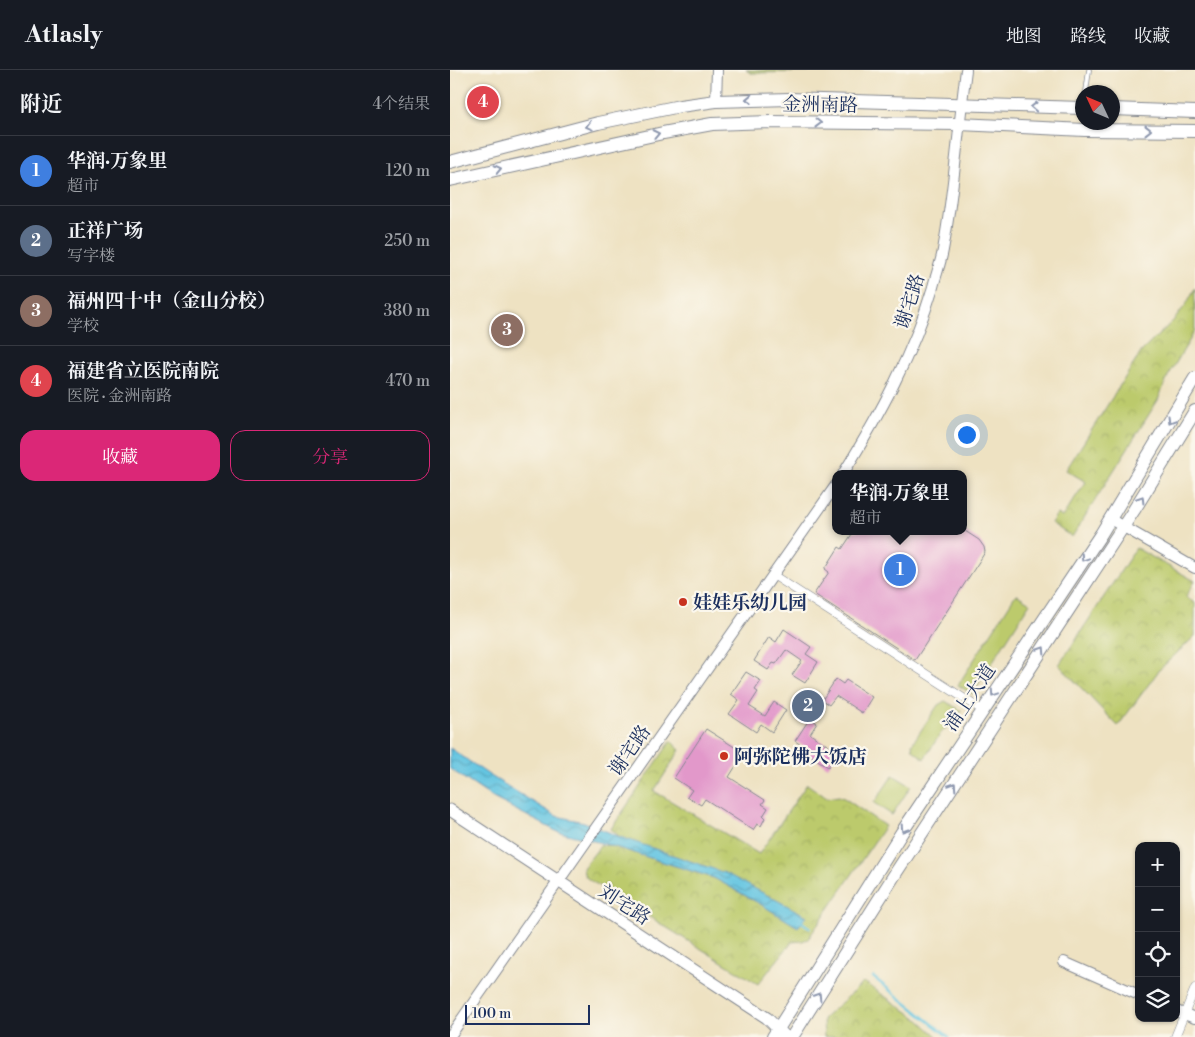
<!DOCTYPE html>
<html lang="zh">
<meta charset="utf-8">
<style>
:root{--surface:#171b24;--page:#20242c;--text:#f1f3f6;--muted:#9ea1a6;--line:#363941;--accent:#db2777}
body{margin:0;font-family:"Libre Bodoni","Noto Serif SC",serif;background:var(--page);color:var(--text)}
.controls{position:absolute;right:15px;bottom:15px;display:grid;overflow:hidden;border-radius:10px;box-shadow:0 1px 4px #0004}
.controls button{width:45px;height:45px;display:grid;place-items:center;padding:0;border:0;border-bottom:1px solid var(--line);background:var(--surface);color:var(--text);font:25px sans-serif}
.compass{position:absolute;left:625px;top:15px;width:45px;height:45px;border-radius:50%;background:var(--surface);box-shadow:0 1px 4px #0004;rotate:314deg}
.scale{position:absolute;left:15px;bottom:12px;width:125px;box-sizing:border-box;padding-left:5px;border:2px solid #1b2f5e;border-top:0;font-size:14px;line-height:18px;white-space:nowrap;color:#1b2f5e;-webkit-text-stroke:4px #fbf7ec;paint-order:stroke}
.you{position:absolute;left:516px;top:364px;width:18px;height:18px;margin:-12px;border:4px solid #fff;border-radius:50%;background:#1a73e8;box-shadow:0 0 0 8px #1a73e833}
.badge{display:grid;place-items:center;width:32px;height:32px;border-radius:50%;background:var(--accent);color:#fff;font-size:16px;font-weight:700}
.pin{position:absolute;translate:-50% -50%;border:2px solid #fff;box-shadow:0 1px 5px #0006}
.popup{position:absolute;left:382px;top:400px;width:135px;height:65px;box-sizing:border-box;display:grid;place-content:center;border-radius:10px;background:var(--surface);filter:drop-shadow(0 1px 4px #0005);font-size:16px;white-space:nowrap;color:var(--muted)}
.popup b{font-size:19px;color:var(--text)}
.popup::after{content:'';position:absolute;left:50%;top:100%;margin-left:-10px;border:10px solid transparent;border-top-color:var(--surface)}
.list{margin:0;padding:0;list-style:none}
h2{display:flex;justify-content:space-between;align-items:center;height:65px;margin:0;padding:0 20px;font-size:21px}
h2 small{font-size:16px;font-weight:400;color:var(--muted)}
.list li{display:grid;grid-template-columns:32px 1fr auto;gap:15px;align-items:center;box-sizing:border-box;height:70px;padding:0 20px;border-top:1px solid var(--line)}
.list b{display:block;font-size:19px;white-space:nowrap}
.list p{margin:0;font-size:16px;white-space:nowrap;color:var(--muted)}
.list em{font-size:16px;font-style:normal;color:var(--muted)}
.actions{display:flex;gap:10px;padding:15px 20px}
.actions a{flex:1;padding:11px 0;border:1px solid var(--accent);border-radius:15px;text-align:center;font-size:18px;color:var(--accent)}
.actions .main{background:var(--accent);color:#fff}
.icon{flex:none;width:28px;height:28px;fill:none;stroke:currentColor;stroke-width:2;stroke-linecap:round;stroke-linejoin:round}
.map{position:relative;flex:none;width:745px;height:967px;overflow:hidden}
header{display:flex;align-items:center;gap:30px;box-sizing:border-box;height:70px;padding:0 25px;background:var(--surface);border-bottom:1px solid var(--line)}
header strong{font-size:24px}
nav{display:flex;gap:28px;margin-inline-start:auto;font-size:18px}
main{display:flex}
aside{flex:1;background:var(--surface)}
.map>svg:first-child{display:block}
.grass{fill:#bcca6c;stroke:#6c7c65}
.park{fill:url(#park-crowns);stroke:#6c7c65}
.water{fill:url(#water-waves);stroke:#3f7aa0}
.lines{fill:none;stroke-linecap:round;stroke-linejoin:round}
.stream{stroke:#63c5e1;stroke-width:2.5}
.building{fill:#e298ca}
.service-casing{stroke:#848890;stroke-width:5.5}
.minor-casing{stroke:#848890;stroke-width:9}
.tertiary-casing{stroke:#848890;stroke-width:12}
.secondary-casing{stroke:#848890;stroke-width:13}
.primary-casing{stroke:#848890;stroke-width:14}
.service{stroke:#fff;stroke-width:4}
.minor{stroke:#fff;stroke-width:8}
.tertiary{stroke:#fff;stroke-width:10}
.secondary{stroke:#fff;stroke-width:11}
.primary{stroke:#fff;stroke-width:12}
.oneway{stroke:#8d97ae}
.poi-dot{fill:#c8321e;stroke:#fbf7ec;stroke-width:2}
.labels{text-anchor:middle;stroke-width:4.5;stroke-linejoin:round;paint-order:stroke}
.street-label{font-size:19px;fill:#1b2f5e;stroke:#fbf7ec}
.poi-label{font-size:19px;font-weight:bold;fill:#1b2f5e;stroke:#fbf7ec;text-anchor:start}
</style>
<header>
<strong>Atlasly</strong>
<nav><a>地图</a><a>路线</a><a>收藏</a></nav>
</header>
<main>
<aside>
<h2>附近<small>4个结果</small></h2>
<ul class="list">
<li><span class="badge" style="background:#3f7fe0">1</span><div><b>华润·万象里</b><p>超市</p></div><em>120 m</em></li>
<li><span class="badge" style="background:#5c6f8a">2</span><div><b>正祥广场</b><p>写字楼</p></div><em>250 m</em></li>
<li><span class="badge" style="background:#8d6e63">3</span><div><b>福州四十中（金山分校）</b><p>学校</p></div><em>380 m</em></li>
<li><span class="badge" style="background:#e0444e">4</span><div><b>福建省立医院南院</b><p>医院 · 金洲南路</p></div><em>470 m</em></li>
</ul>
<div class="actions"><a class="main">收藏</a><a>分享</a></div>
</aside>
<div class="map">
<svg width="745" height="967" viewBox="0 0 745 967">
<defs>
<pattern id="park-crowns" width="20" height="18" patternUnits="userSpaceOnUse" patternTransform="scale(1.25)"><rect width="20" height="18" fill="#bcca6c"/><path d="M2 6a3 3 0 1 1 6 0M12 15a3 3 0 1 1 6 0" fill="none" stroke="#a1ae60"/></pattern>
<pattern id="water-waves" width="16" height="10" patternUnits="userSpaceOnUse" patternTransform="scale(1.25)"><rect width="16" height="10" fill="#63c5e1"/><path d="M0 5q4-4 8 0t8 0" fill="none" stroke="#51a0ba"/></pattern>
</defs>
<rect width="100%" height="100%" fill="#fbf7ec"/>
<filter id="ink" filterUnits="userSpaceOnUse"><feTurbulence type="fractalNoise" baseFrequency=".02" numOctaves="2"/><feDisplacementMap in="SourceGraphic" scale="10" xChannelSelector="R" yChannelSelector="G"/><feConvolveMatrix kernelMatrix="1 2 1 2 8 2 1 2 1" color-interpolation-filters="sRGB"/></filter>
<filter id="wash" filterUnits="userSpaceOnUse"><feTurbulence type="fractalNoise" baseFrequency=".0096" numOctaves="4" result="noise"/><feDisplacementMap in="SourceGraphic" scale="20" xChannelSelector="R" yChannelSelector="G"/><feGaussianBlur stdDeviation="1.12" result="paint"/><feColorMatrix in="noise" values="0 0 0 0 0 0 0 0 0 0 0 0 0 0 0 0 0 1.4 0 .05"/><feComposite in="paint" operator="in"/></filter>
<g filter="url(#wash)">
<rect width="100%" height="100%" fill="#eee2c2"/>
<g class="grass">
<polygon points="296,0 359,0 359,2 301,3"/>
<polygon points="566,524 580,533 522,624 508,615"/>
<polygon points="495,631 512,641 491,663 474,689 463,680 462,674 488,635"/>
<polygon points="443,705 461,716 442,745 424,733"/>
</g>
<g class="park">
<polygon points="745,218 745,261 717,308 708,330 622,467 601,453 607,444 612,447 636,412 616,400 692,281 725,249 737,233"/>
<polygon points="686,478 745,511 736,527 745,533 745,566 710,599 668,656 609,595"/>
<polygon points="221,671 230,680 204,721 309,784 357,714 377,728 389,726 394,728 435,756 358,869 352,871 342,872 308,914 138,809 134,804 133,798 150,776 159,775 264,808 312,835 348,857 357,846 170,767 161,759"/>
<polygon points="414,912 468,949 488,967 374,967 373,949"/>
</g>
<polygon class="water" points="0,678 39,705 106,746 134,752 170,767 275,803 357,846 348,857 312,835 264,808 159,775 106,761 43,728 0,699"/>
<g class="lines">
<g class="stream">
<polyline points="352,852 360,858"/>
<polyline points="423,907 499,967"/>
</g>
</g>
<g id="blocks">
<g class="building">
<polygon points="404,461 515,461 529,470 534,477 535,482 532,487 465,590 364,524 379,502 375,499 389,477 392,479"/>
<polygon points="334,559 361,577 356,584 368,592 355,613 342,605 352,591 336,580 326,594 323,593 318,600 304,591 319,567 326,572"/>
<polygon points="296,602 311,611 305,620 308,622 299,636 315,646 324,632 336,640 322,662 311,654 306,662 279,644 289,630 281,624"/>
<polygon points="386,609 393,614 396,610 422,627 412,643 386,626 379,635 372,630"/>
<polygon points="360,648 367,653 360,664 385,680 383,683 386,685 378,697 351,679 353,676 345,671"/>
<polygon points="256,659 294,683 279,707 315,730 312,734 318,738 313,746 315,748 311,756 307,754 303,760 255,729 251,735 237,727 242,720 224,708"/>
</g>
</g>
</g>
<g filter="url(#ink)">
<use href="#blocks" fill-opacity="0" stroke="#848890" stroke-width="1"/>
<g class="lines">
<defs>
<polyline id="service" points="636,22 639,0"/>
<g id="minor">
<polyline points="323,505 532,640"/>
<polyline points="725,967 745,918"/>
</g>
<g id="tertiary">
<polyline points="266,31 267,0"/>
<path d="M393,404c37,-60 70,-120 90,-187 3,-12 8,-25 10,-37 11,-59 15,-120 23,-180"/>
<polyline points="660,449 745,498"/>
<polyline points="614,892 689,925"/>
<polyline points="726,941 745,948"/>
<polyline points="0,966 386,415"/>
</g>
<polyline id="secondary" points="0,740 317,948 336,967"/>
<g id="primary">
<polyline points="662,39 745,42"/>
<polyline points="0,92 148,53 230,36 266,31 339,29 632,38"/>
<polyline points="0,110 213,63 262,54 320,52 509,54 635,60 745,61"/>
<polyline points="323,967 452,762 651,464 745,308"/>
<polyline points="342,967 447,801 684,440 745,341"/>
</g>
</defs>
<use href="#service" class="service-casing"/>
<use href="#minor" class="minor-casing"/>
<use href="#tertiary" class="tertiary-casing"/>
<use href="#secondary" class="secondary-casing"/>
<use href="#primary" class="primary-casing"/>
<use href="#service" class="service"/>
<use href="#minor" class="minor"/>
<use href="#tertiary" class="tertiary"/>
<use href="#secondary" class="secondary"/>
<use href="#primary" class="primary"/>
</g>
<defs><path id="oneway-chevron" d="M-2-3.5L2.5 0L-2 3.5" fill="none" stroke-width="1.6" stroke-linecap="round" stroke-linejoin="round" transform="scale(1.25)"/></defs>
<g class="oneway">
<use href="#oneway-chevron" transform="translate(299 29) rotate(178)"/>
<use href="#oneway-chevron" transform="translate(584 37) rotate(-179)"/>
<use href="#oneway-chevron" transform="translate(368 53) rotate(1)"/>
<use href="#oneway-chevron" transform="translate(139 56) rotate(165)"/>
<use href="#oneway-chevron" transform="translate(698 60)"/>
<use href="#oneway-chevron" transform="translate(206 64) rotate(-12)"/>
<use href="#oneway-chevron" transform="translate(48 99) rotate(-13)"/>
<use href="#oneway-chevron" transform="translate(721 350) rotate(121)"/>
<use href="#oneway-chevron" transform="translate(691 429) rotate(-58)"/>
<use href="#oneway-chevron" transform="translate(634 488) rotate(124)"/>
<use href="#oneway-chevron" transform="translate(592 580) rotate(-57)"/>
<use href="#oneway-chevron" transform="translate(544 623) rotate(124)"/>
<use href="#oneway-chevron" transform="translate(503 716) rotate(-57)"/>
<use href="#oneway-chevron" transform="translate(454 759) rotate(123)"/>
<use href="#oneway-chevron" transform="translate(368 926) rotate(-58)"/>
</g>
</g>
<g class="poi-dot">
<circle cx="233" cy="532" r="5"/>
<circle cx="274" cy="686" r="5"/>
</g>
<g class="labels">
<g class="street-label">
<text transform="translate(370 34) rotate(1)" y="7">金洲南路</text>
<text transform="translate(459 231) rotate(-72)" y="7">谢宅路</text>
<text transform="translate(519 627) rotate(-56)" y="7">浦上大道</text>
<text transform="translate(179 680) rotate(-55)" y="7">谢宅路</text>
<text transform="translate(175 834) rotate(33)" y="7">刘宅路</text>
</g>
<g class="poi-label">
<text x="243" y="539">娃娃乐幼儿园</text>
<text x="284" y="693">阿弥陀佛大饭店</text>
</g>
</g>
</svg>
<div class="controls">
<button>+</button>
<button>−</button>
<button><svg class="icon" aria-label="locate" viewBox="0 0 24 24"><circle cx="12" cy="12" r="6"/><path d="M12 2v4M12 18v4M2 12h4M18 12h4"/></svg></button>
<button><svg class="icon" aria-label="layers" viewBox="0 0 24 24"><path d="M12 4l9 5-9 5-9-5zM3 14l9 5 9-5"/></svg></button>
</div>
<svg class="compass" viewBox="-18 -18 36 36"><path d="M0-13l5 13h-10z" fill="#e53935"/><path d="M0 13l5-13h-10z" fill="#9ea1a6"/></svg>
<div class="scale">100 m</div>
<div class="you"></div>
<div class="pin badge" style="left:450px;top:500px;background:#3f7fe0">1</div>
<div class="popup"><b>华润·万象里</b>超市</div>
<div class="pin badge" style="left:358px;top:636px;background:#5c6f8a">2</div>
<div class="pin badge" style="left:57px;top:260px;background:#8d6e63">3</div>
<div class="pin badge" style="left:33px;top:32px;background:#e0444e">4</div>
</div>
</main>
